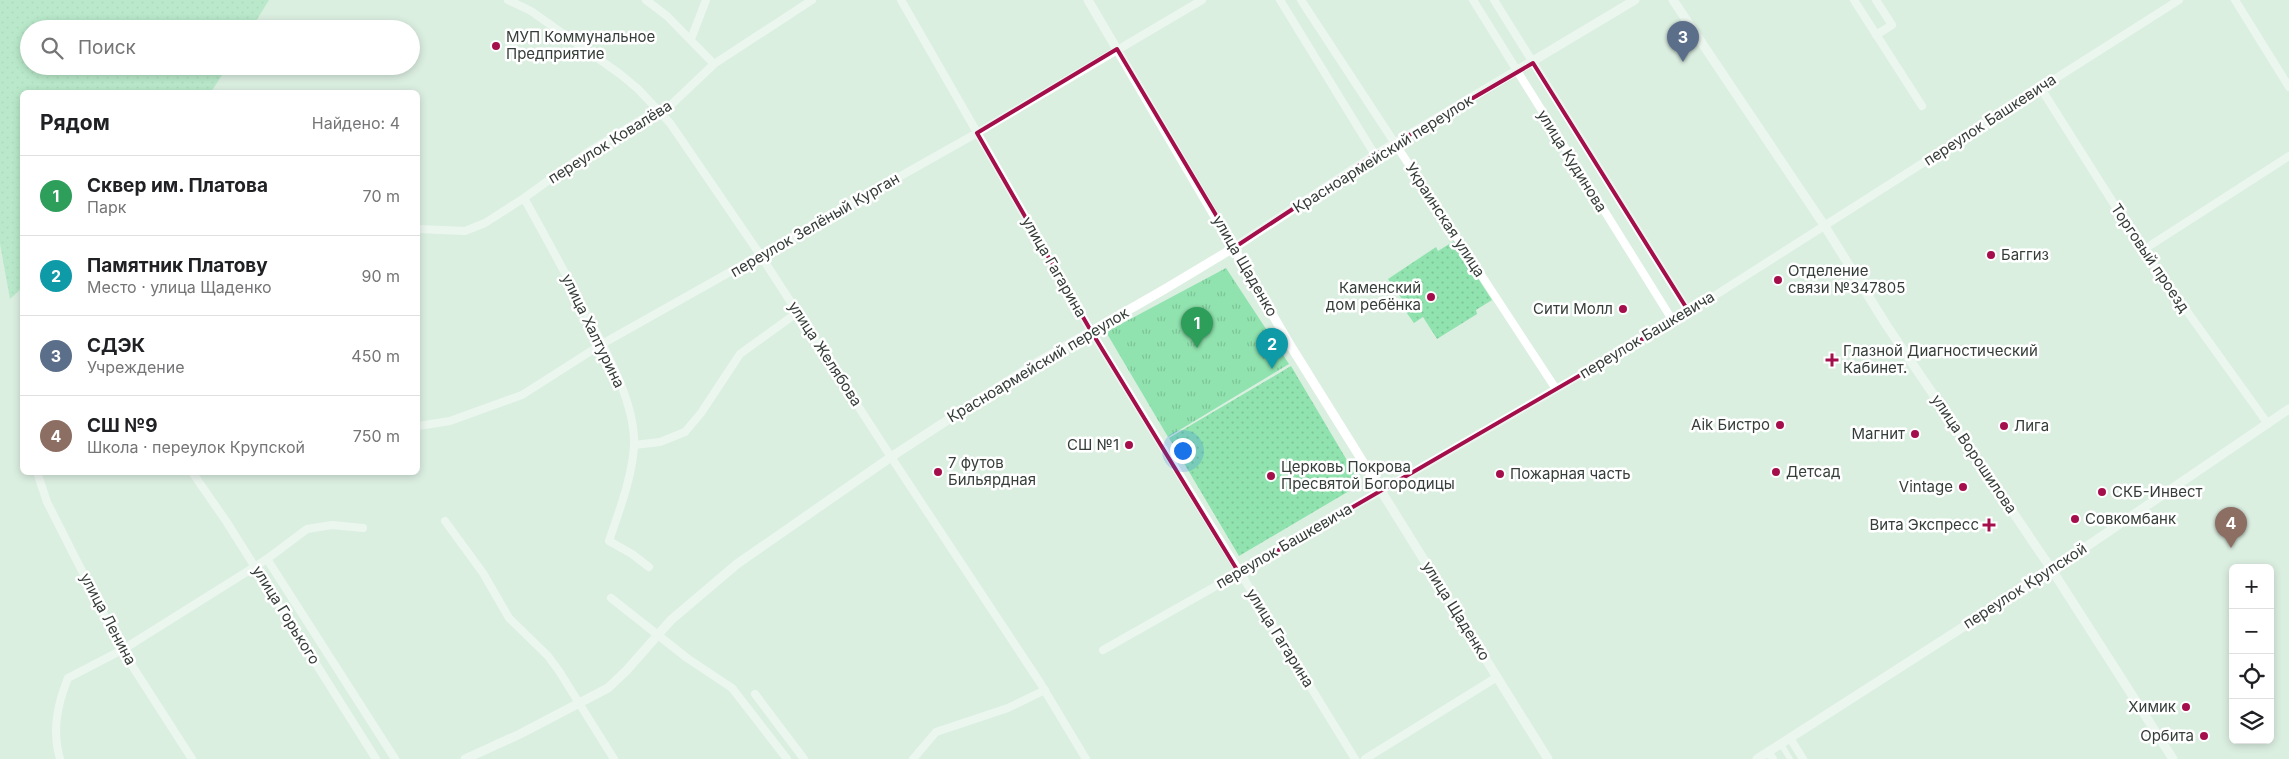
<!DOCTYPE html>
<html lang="ru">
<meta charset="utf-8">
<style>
:root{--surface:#fff;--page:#f2f2f2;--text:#202124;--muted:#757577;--line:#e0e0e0;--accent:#a40e4b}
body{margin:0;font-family:Inter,sans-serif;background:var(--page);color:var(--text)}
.controls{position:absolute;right:15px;bottom:15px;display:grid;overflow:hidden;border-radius:8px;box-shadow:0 2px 8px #0003}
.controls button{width:45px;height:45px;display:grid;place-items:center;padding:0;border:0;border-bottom:1px solid var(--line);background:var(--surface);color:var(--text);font:25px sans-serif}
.you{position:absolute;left:1182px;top:450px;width:18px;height:18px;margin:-12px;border:4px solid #fff;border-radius:50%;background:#1a73e8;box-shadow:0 0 0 8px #1a73e833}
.badge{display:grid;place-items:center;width:32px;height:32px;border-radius:50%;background:var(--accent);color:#fff;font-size:16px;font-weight:700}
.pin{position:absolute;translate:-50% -41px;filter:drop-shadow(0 1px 2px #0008)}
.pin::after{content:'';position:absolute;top:26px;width:18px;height:15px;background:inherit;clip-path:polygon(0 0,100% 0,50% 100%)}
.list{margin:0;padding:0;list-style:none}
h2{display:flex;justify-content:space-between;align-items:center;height:65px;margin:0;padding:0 20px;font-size:21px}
h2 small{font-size:16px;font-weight:400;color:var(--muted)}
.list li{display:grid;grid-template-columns:32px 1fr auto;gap:15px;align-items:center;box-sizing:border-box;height:80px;padding:0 20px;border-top:1px solid var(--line)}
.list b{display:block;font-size:19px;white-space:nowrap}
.list p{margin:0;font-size:16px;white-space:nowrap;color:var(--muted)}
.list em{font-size:16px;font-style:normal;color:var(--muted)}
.icon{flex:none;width:28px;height:28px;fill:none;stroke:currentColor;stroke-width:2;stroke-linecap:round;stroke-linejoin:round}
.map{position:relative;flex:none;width:2289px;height:759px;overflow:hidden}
.search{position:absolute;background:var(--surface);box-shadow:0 2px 8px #0003;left:20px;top:20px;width:400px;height:55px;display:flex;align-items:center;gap:12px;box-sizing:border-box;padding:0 18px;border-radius:28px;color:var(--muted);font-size:19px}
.panel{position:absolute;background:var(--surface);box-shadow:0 2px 8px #0003;left:20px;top:90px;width:400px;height:385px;border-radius:8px}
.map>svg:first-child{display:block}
.grass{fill:url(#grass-dots)}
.park{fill:url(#park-tufts)}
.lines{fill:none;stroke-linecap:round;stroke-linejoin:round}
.pedestrian{stroke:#fff;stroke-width:5.5}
.minor{stroke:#fff;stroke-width:8}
.tertiary{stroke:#fff;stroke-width:9}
.marked{fill:none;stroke:#a40e4b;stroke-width:4;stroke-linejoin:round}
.poi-dot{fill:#a40e4b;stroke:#fff;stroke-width:2}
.labels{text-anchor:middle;stroke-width:5;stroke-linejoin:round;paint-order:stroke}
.poi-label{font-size:15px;fill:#363e39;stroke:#fff;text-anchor:start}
.street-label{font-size:15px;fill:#363e39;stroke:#fff}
</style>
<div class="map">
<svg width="2289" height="759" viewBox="0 0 2289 759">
<defs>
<pattern id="grass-dots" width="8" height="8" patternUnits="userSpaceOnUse" patternTransform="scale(1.25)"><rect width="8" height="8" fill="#90e3ae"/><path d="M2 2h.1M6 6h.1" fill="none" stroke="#7dc496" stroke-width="1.8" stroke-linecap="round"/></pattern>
<pattern id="park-tufts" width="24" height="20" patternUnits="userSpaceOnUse" patternTransform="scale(1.25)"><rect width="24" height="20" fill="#90e3ae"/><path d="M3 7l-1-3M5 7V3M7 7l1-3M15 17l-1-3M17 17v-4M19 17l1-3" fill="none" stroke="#7dc496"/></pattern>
</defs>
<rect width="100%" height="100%" fill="#dbefe1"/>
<g class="grass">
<polygon points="0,0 269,0 251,29 29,29 29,66 228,66 211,92 22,92 22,288 10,299 0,244"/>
<polygon points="1454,241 1492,300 1476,310 1477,314 1437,339 1423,317 1414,323 1401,305 1404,302 1388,279 1436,247 1438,251"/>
<polygon points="1291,366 1361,484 1239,556 1169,438"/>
</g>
<polygon class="park" points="1226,268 1289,364 1168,437 1106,332"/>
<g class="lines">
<polyline class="pedestrian" points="1781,744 1790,759"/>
<g class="minor">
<polyline points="508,0 531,11 620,74 638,89 670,123 761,256 891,457 1039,681 1086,759"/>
<polyline points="646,0 667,16 714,64"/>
<polyline points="901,0 1091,331 1355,759"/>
<polyline points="1280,0 1375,155"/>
<polyline points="1301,0 1556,389"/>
<polyline points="1473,0 1673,321"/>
<polyline points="1494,0 1689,312"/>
<polyline points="1854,0 1922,106"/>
<polyline points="1876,0 1892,25 1876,35"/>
<polyline points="2235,0 2289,87"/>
<polyline points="691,39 706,0"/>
<polyline points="2040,87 2143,250 2268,424"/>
<path d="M524,198c20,36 39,71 58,107 20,39 54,96 52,141 -2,32 -15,65 -25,95l23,13 17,13"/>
<polyline points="418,229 465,231 485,223 524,198 588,152 649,115 661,112 673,103 714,64 812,0"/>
<polyline points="2143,250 2289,156"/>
<polyline points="418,426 450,421 522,395 602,344 977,133 1202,0"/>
<polyline points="634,445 660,442 685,432 701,413 740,354 798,312"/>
<polyline points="37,472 47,502 122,650 192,759"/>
<polyline points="192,472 226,521 376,759"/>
<polyline points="445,521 483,573 509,618 548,656 559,671 614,759"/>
<polyline points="267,559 395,759"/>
<polyline points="611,598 687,658 732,688 787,759"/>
<polyline points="1103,650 1239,573 1689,312 2179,0"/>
<polyline points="755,694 804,759"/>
<polyline points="1790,738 1803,759"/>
<polyline points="1768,752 1773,759"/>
<path d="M60,759c-8,-28 -3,-54 8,-81l54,-28 145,-91 40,-30 25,-4 31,3"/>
<polyline points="913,759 936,732 1008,708 1045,690"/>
<polyline points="1365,759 1497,677"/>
</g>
<g class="tertiary">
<polyline points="1088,0 1292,348 1548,759"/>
<polyline points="1673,0 1824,225 1887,326 2052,570 2173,759"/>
<polyline points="465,759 520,734 608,688 626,671 671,620 737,564 891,457 989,393 1036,363 1165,289 1235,247 1375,155 1635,0"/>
<polyline points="1757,759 2052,570 2289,409"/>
</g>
</g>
<path d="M0 0H2289V759H0ZM1117,49l118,198 140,-92 158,-92 156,249 -450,261 -148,-242 -114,-198z" fill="#dbefe1" fill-opacity=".55" fill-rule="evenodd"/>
<path class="marked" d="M1117,49l118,198 140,-92 158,-92 156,249 -450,261 -148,-242 -114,-198z"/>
<g class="poi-dot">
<circle cx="496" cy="46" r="5"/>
<circle cx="1991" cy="255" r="5"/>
<circle cx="1778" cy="280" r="5"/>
<circle cx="1431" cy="297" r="5"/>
<circle cx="1623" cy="309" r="5"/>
<path d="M1829.5 352.5h5v5h5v5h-5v5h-5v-5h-5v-5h5z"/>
<circle cx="1780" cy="425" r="5"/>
<circle cx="2004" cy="426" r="5"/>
<circle cx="1915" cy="434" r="5"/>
<circle cx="1129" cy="445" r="5"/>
<circle cx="938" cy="472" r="5"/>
<circle cx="1776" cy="472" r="5"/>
<circle cx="1500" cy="474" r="5"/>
<circle cx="1271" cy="476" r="5"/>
<circle cx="1963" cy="487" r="5"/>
<circle cx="2102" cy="492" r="5"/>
<circle cx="2075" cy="519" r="5"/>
<path d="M1986.5 517.5h5v5h5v5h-5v5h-5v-5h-5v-5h5z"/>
<circle cx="2186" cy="707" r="5"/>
<circle cx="2204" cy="736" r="5"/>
</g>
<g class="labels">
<g class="poi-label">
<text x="506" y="42">МУП Коммунальное<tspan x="506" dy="17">Предприятие</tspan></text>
<text x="2001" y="260">Баггиз</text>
<text x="1788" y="276">Отделение<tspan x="1788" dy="17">связи №347805</tspan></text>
<text x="1421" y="293" text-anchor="end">Каменский<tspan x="1421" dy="17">дом ребёнка</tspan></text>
<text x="1613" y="314" text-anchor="end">Сити Молл</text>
<text x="1843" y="356">Глазной Диагностический<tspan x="1843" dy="17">Кабинет.</tspan></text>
<text x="1770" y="430" text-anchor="end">Aik Бистро</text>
<text x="2014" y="431">Лига</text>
<text x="1905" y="439" text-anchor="end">Магнит</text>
<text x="1119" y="450" text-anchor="end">СШ №1</text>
<text x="948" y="468">7 футов<tspan x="948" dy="17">Бильярдная</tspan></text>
<text x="1281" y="472">Церковь Покрова<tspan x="1281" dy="17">Пресвятой Богородицы</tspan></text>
<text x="1786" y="477">Детсад</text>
<text x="1510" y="479">Пожарная часть</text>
<text x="1953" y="492" text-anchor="end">Vintage</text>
<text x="2112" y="497">СКБ-Инвест</text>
<text x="2085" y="524">Совкомбанк</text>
<text x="1979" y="530" text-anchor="end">Вита Экспресс</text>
<text x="2176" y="712" text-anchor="end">Химик</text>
<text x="2194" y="741" text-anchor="end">Орбита</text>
</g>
<g class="street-label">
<text transform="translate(1990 120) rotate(-33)" y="5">переулок Башкевича</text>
<text transform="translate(610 142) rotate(-32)" y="5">переулок Ковалёва</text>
<text transform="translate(1383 154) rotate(-32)" y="5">Красноармейский переулок</text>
<text transform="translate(1572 161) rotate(58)" y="5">улица Кудинова</text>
<text transform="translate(1445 220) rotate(57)" y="5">Украинская улица</text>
<text transform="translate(815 225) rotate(-30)" y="5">переулок Зелёный Курган</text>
<text transform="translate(2150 258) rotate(56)" y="5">Торговый проезд</text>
<text transform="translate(1245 266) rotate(60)" y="5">улица Щаденко</text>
<text transform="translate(1054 267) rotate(60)" y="5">улица Гагарина</text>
<text transform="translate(593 331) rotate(64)" y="5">улица Халтурина</text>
<text transform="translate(1647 335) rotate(-31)" y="5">переулок Башкевича</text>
<text transform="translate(825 354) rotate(57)" y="5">улица Желябова</text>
<text transform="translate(1038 365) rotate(-31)" y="5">Красноармейский переулок</text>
<text transform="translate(1974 454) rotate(56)" y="5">улица Ворошилова</text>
<text transform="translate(1284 546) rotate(-30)" y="5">переулок Башкевича</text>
<text transform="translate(2025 586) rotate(-33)" y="5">переулок Крупской</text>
<text transform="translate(1456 611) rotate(58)" y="5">улица Щаденко</text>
<text transform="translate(286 615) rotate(58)" y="5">улица Горького</text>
<text transform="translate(108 619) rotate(62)" y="5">улица Ленина</text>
<text transform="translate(1280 638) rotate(58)" y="5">улица Гагарина</text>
</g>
</g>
</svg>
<div class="controls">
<button>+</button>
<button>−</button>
<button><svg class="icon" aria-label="locate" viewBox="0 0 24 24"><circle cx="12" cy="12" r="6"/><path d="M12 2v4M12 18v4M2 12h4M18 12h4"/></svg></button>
<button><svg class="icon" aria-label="layers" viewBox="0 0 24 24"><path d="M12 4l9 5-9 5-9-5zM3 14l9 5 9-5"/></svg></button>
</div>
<div class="you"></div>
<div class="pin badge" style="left:1197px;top:348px;background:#2e9e5b">1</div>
<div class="pin badge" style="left:1272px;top:369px;background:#0f9aa8">2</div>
<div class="pin badge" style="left:1683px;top:62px;background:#5c6f8a">3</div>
<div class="pin badge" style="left:2231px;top:548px;background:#8d6e63">4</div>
<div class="search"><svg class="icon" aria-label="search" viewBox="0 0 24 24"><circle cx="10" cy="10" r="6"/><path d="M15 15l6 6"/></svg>Поиск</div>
<section class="panel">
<h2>Рядом<small>Найдено: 4</small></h2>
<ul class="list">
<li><span class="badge" style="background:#2e9e5b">1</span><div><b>Сквер им. Платова</b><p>Парк</p></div><em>70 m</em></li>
<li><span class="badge" style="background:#0f9aa8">2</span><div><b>Памятник Платову</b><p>Место · улица Щаденко</p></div><em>90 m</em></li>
<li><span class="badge" style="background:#5c6f8a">3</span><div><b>СДЭК</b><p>Учреждение</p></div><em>450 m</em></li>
<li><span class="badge" style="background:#8d6e63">4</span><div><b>СШ №9</b><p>Школа · переулок Крупской</p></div><em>750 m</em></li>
</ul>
</section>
</div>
